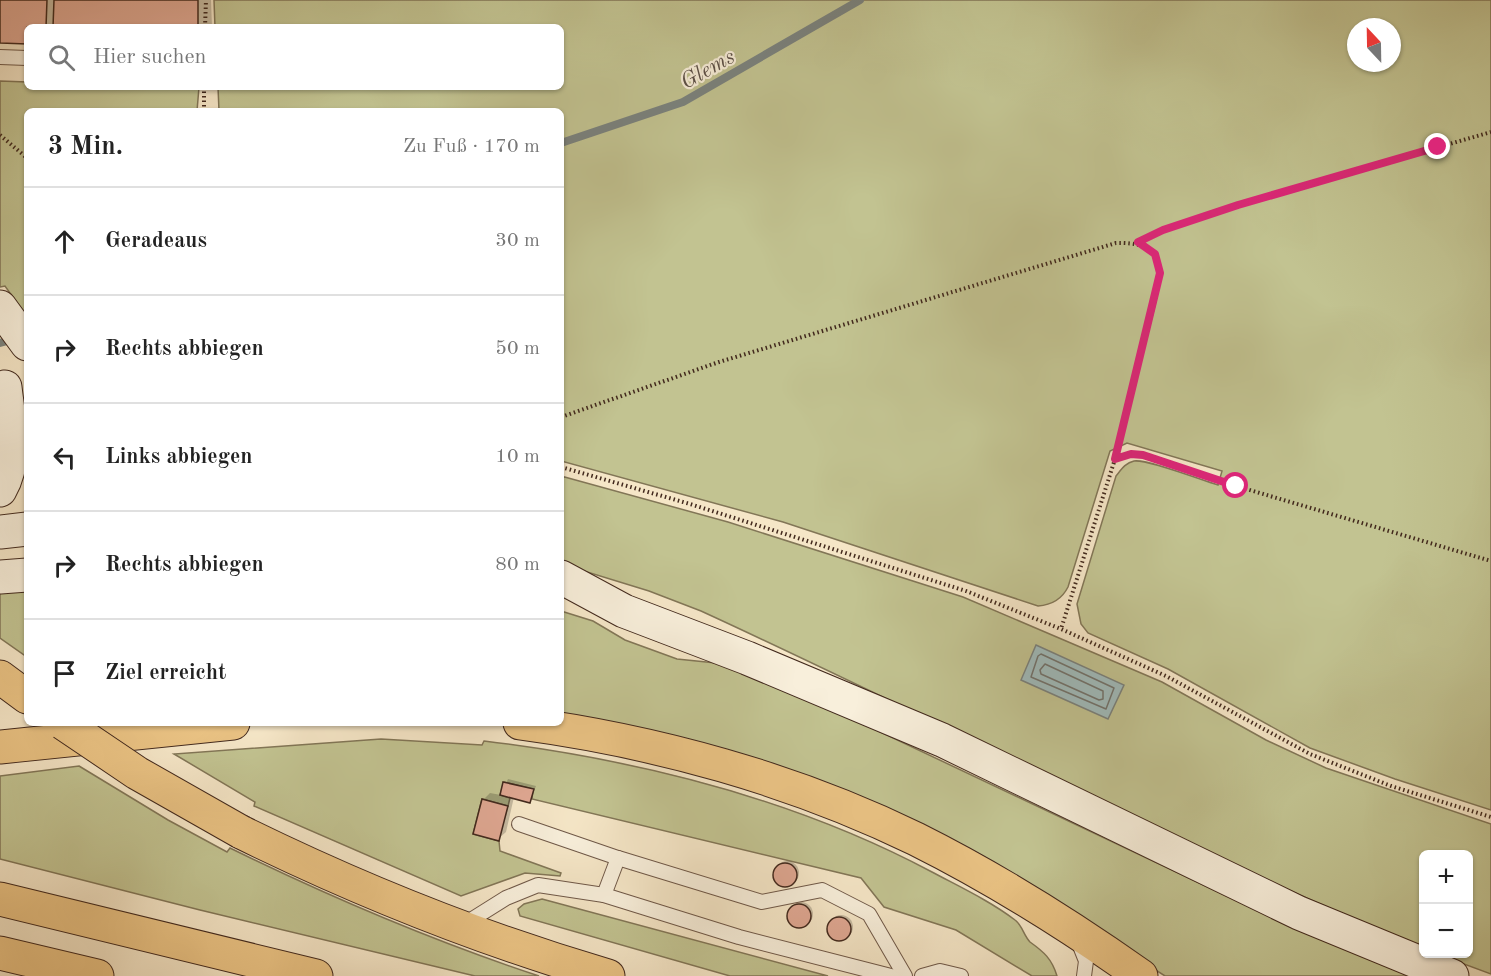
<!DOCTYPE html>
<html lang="de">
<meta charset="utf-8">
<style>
:root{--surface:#fff;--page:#f2f2f2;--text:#222;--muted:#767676;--line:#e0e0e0}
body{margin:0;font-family:"Old Standard TT",serif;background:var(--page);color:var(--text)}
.controls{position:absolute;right:18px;bottom:18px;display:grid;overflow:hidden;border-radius:9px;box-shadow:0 2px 4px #0004}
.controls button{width:54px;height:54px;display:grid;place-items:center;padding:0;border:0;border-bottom:2px solid var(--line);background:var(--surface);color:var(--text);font:30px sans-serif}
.compass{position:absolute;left:1347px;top:18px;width:54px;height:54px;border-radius:50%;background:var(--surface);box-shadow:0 2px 4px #0004;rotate:338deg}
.stop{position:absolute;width:18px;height:18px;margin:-14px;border:4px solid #db2777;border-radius:50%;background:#fff}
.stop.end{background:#db2777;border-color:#fff;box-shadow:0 2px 6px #0008}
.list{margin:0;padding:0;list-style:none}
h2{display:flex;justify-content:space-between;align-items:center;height:78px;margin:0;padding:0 24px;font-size:26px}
h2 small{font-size:20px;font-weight:400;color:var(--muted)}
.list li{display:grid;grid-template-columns:39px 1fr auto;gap:18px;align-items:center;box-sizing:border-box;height:108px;padding:0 24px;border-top:2px solid var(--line)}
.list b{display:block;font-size:22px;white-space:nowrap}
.list em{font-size:20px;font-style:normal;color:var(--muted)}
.icon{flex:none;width:33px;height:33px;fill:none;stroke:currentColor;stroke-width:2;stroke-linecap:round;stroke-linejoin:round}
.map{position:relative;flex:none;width:1491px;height:976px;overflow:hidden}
.search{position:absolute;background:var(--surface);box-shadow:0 2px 4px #0004;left:24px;top:24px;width:540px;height:66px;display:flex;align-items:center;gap:15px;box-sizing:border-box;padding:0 21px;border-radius:9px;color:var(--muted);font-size:22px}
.panel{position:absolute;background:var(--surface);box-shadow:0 2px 4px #0004;left:24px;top:108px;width:540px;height:618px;border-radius:9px}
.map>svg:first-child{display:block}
.green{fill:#c2c391;stroke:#827657;stroke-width:1.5;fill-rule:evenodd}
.water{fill:#a0bdbf;stroke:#7a827e;stroke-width:1.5}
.shadow{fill:#0003}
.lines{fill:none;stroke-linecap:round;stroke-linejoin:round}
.shore{stroke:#71736e;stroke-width:1.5}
.stream{stroke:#7a827e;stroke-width:8}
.building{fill:#dfa792;stroke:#42291d;stroke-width:1.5}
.lane-casing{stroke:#6f5848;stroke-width:16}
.secondary-casing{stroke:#42291d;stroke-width:35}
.highway-casing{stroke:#42291d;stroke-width:35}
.path{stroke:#42291d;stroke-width:4;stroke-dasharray:1.5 3;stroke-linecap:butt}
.lane{stroke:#f8efdb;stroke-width:14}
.secondary{stroke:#f8efdb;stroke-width:33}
.highway{stroke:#eac384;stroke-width:33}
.highway-bridge-casing{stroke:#42291d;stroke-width:35;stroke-linecap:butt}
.highway-bridge{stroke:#eac384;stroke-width:33}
.route{stroke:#db2777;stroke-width:8}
.labels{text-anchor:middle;stroke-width:4.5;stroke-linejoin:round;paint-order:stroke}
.water-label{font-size:22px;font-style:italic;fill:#5a4e46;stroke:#f8efdb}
</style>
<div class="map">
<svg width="1491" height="976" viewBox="0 0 1491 976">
<rect width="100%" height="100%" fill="#f5e6c7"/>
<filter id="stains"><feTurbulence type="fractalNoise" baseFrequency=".00333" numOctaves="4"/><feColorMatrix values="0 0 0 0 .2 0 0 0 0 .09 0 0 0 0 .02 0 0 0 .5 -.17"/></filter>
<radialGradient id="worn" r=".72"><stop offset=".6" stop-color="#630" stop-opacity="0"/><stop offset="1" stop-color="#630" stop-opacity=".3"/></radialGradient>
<g class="green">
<path d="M214,0h1277v810l-96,-31 -85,-31 -142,-79 -80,-36 -7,-9 -4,-20 39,-128c5,-6 9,-13 18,-15 14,-2 67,19 84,24l4,-14 -95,-28 -17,8 -42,136c-6,12 -16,18 -30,19l-255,-84 -222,-61v-350h-342l-1,-24h343v-60h-346zM1356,27h36v36h-36z"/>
<polygon points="0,81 27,82 27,87 199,87 197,111 27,111 27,317 5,286 0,287"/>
<path d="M561,476l167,46 235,75 199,85 104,58 60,28 165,56v150l-54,-20h31v-100h-44l-1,94c-245,-101 -480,-226 -722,-337l-52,-20 -88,-27z"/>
<polygon points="27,585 27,657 0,638 0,589"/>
<polygon points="561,611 593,621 625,640 677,659 716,663 815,701 1229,897 1414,976 1165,976 1022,885 561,718"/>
<path d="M381,739l101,6 2,-4c156,19 309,57 448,131 28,15 58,29 83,48 7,5 9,16 15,22 14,10 22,17 27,34h-25l-76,-46 -72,-23 -23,-29 -329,-79 1,-10 -29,-7 -4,13 10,3 -2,8 -26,-7 -9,35 26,7 1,10 61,22 -1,3 -35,-3 -64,23 -207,-90 1,-4 -81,-48z"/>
<path d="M79,766l89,54 59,32 3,-4c100,49 203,93 309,128h-64l-275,-66 -200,-51v-83z"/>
<polygon points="542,899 828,976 730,976 520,916 518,909 524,904"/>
</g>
<polygon class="water" points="1036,645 1124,685 1108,719 1021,680"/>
<g class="shadow">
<polygon points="0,0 211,0 212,27 27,27 27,43 0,41"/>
<polygon points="508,779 536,786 530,801 514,797 506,832 498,839 483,800 490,793 501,795"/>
<circle cx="787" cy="873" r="12"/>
<circle cx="801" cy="914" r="12"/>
<circle cx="841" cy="927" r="12"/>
</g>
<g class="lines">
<g class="shore">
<polygon points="1041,654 1114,688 1106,709 1031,677 1038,656"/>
<polygon points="1045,664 1103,691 1103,699 1099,700 1041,674 1040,670"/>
</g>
<g class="stream">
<polyline points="561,143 683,102 860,0"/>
<polyline points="0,343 15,339"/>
</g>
</g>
<g class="building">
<polygon points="0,0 47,0 46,27 27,27 27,44 0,43"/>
<polygon points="54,0 198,0 198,27 53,27"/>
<polygon points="503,782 534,789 530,803 500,795"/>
<polygon points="482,799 508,806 499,841 473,834"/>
<circle cx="785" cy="875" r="12"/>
<circle cx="799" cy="916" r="12"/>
<circle cx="839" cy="929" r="12"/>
</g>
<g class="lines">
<defs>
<g id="lane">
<polyline points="0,57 27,58"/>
<polyline points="519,824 618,858"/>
<polyline points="604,895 618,858 762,902 822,890 869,914 905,976"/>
<polyline points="463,925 506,898 538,885 604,895 739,937 891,976"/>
<polyline points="1078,941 1086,961 1084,976"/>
<polyline points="922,976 940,971 961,976"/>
</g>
<g id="secondary">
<polyline points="0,307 27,344"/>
<path d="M0,490c18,-31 9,-68 5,-103"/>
<polyline points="0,532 27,529"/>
<polyline points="0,577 27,575"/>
<polyline points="561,577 624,611 747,658 942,740 1299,913 1452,976"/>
</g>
<g id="highway">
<polyline points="0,677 27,697"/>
<path d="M520,723c135,18 273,56 396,116 78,39 153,86 225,137"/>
<polyline points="0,747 233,723"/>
<path d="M241,832c118,58 240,107 367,144"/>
<polyline points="0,899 316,976"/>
<polyline points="0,953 97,976"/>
</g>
</defs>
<use href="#lane" class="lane-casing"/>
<use href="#secondary" class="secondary-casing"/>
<use href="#highway" class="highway-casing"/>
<g class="path">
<polyline points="205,27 206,0"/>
<polyline points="204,111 204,87"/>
<polyline points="0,135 27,158"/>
<polyline points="1138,242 1163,230 1238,205 1491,132"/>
<path d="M561,417l158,-55 397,-119c42,-1 46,15 40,53l-41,163 -54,170"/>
<polyline points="1116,459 1131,455 1143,455 1236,486 1491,561"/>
<polyline points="561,467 690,504 966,591 1061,629 1166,676 1310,754 1391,786 1491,817"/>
</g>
<use href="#lane" class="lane"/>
<use href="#secondary" class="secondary"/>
<use href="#highway" class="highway"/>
<defs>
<polyline id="highway-bridge" points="63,723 137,773 241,832"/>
</defs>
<use href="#highway-bridge" class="highway-bridge-casing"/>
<use href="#highway-bridge" class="highway-bridge"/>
</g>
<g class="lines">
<polyline class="route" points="1236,486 1143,455 1131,454 1115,459 1160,273 1155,254 1138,242 1163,230 1238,205 1438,147"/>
</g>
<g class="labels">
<g class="water-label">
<text transform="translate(707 68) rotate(-30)" y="8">Glems</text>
</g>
</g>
<rect width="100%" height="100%" filter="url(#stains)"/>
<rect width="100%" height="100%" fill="url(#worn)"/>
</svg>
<div class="controls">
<button>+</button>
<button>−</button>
</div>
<svg class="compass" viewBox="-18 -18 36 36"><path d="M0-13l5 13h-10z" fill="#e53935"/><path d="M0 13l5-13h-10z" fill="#767676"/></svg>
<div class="stop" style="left:1236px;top:486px"></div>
<div class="stop end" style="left:1438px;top:147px"></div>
<div class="search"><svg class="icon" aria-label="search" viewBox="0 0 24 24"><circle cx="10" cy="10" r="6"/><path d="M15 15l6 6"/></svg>Hier suchen</div>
<section class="panel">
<h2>3 Min.<small>Zu Fuß · 170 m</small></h2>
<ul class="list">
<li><svg class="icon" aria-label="ahead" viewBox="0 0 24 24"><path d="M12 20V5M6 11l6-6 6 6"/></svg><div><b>Geradeaus</b></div><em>30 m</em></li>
<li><svg class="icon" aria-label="right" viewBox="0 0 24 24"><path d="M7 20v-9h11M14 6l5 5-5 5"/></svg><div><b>Rechts abbiegen</b></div><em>50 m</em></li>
<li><svg class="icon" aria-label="left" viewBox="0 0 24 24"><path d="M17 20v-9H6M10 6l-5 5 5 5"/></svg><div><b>Links abbiegen</b></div><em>10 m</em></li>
<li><svg class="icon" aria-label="right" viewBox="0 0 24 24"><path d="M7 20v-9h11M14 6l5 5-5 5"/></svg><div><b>Rechts abbiegen</b></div><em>80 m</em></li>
<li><svg class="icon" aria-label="arrive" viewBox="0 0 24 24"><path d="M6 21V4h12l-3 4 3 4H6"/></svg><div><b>Ziel erreicht</b></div></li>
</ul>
</section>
</div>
